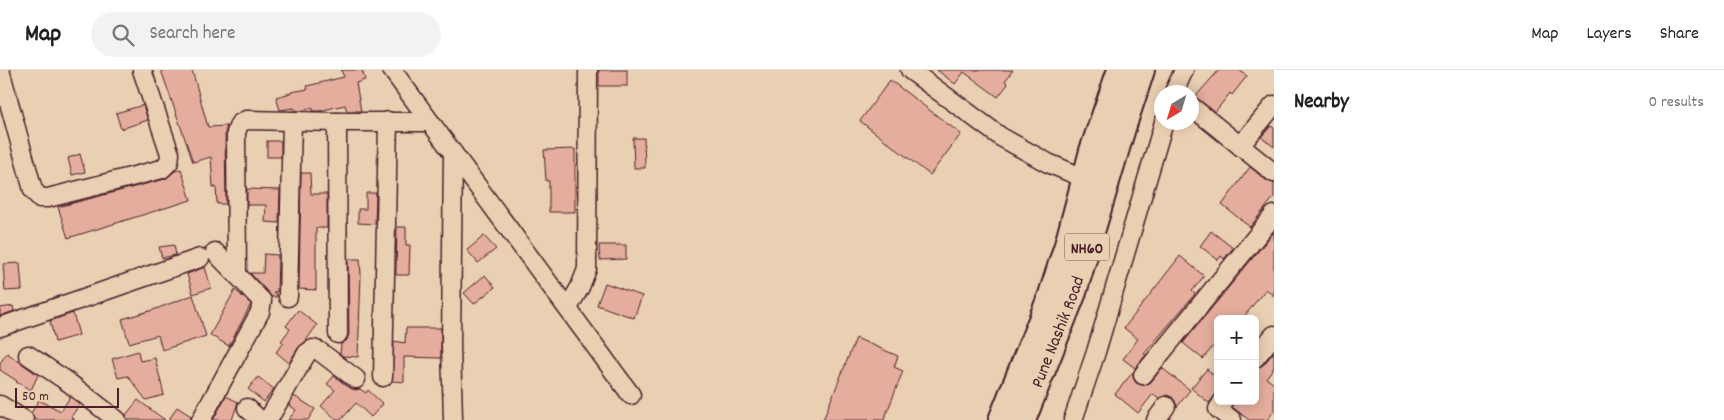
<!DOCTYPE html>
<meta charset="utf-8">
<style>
:root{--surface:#fff;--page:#f2f2f2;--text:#222;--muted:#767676;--line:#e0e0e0}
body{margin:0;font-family:Dekko,sans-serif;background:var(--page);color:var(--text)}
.controls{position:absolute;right:15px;bottom:15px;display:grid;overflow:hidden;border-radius:8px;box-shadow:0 2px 12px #0003}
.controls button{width:45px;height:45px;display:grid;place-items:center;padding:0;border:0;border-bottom:1px solid var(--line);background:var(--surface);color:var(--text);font:25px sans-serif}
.compass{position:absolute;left:1154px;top:15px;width:45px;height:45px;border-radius:50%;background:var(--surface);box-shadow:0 2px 12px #0003;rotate:218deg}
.scale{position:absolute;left:15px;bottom:12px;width:104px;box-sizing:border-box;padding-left:5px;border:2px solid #4a1f2b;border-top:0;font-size:14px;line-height:18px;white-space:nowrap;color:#4a1f2b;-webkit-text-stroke:4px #ead0b2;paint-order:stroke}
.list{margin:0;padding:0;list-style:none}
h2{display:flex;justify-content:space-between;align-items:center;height:65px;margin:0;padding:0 20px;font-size:21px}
h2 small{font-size:16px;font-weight:400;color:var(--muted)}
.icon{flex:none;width:28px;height:28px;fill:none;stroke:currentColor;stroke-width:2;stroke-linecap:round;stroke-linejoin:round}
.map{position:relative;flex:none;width:1274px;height:350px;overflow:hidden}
header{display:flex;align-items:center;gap:30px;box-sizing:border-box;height:70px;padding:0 25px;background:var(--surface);border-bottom:1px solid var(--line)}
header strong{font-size:24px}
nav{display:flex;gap:28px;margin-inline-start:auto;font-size:18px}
.search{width:350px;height:45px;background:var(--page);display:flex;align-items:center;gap:12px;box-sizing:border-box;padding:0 18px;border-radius:28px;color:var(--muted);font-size:19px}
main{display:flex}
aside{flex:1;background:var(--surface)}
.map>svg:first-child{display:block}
.building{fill:#e5ad9d;stroke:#4a1f2b}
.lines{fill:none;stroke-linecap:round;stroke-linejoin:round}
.minor-casing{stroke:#4a1f2b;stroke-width:21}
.highway-casing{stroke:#4a1f2b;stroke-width:30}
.minor{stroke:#ead0b2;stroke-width:18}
.highway{stroke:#ead0b2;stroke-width:26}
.labels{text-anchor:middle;stroke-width:4;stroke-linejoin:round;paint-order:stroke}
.shield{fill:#ead0b2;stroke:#7a5454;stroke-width:1}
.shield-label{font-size:16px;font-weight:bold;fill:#4a1f2b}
.street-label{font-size:18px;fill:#4a1f2b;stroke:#ead0b2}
</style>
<header>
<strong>Map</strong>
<div class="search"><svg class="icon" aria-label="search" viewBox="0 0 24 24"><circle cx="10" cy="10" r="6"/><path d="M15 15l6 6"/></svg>Search here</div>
<nav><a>Map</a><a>Layers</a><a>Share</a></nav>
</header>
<main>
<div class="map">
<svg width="1274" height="350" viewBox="0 0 1274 350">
<rect width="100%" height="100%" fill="#ead0b2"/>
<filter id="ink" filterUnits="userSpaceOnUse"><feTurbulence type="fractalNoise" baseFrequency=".02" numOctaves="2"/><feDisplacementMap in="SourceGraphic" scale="10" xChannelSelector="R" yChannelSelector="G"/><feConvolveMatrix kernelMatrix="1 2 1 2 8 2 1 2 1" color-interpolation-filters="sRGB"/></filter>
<g filter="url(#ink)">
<g class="building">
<polygon points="161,0 192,0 208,57 227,56 225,63 226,134 217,134 216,117 213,117 211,87 193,92"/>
<polygon points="341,0 362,0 365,10 356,13 361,41 347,41 345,35 319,41 313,41 313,38 300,41 295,40 294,38 280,40 276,27 291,23 291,22 308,19 307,16 344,7"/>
<rect x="599" y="0" width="28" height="16"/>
<polygon points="937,0 1013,0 1005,11 1008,14 998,27 964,2 955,14"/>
<polygon points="1219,0 1239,0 1247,6 1232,25 1230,23 1215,42 1195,27"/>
<polygon points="890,10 961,64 930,105 860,51"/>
<polygon points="143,35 148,50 121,59 116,43"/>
<polygon points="1271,56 1274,58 1274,77 1261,67"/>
<polygon points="633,68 644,68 645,98 634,98"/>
<rect x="267" y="71" width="14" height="16"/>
<polygon points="575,79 575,142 549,142 549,111 546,111 544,80"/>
<polygon points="80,84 85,102 72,105 68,88"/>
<polygon points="1250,97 1267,111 1274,113 1274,127 1250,157 1222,135"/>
<polygon points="181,99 191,130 68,168 58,137 165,109 175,101"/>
<polygon points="301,103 310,103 311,124 327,124 327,158 316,158 316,220 299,219"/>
<polygon points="247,119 280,120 279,153 265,152 266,135 247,135"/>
<polygon points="366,123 376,123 375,154 358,153 358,139 366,139"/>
<polygon points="397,157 406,157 406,175 410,175 409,205 396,205"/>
<polygon points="1211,161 1233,178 1224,189 1221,186 1218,190 1200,176"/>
<polygon points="1274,162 1274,226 1266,219 1242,249 1218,249 1218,270 1203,289 1183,273"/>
<polygon points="484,166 496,179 478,193 467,180"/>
<polygon points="174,175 176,185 162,188 159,177"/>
<polygon points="599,175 626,175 626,189 600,190"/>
<polygon points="264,184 278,185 277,222 273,222 277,225 277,227 272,227 250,203 263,203"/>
<polygon points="1180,186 1204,206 1192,221 1195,224 1144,284 1146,285 1135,298 1123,289 1138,269 1124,258"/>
<polygon points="348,189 360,189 361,205 358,287 343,286 340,284 341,274 347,270 349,264"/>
<polygon points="20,193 22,220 5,221 3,194"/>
<polygon points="205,197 211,218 193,224 187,204"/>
<polygon points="485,205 495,217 474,234 464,223"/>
<polygon points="605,213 642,226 634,248 597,235"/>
<polygon points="235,220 251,234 229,276 210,265"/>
<polygon points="193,225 206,266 162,280 158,265 129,273 122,249 153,240"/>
<polygon points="13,236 14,241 0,246 0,238"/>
<polygon points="298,240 317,255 305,272 298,278 289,293 276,282 284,273 281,271 290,259 286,256"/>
<polygon points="73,243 79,265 55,272 50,251"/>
<polygon points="406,258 441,258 441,288 404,287 404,312 392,311 394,271 405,273"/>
<polygon points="856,268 898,286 894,297 903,301 884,350 823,350"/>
<polygon points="138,281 140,291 155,288 164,325 146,330 128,306 118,308 112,289"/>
<polygon points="1274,282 1274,297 1266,308 1274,314 1274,341 1267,350 1249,350 1232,337 1234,331 1255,331 1255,298 1263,295"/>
<polygon points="7,283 38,305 31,320 16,312 17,311 0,300 0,293"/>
<polygon points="1162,298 1190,320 1177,337 1175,331 1172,327 1167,325 1159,328 1153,324 1138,343 1115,324 1133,302 1133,308 1136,313 1141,315 1146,315 1151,312"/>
<polygon points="1207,299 1218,309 1218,322 1209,333 1191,318"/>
<polygon points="334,306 350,318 355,320 360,319 366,323 368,320 383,334 371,347 356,333 341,350 337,350 321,336 335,320 327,314"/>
<polygon points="258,307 274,319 264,332 248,319"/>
<polygon points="226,326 238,332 232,350 213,350"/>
<polygon points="294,326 315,339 308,350 288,350 296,340 289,335"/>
<polygon points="70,327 80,334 71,347 75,350 35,350 31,343 39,330 61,341"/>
<polygon points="138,330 165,350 127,350 126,345"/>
<polygon points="177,337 191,346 190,350 169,350"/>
</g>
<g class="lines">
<defs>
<g id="minor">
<polyline points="0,0 33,120 40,128 48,128 162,99 169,92 170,84 142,0"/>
<polyline points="392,0 631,325"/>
<polyline points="910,0 1001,67 1048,93 1086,109"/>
<polyline points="1174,22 1184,0"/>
<polyline points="1192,37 1274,103"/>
<polyline points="337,52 338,264"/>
<polyline points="1240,76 1274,35"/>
<polyline points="237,205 236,63 239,54 246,50 337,52 430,52"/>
<polyline points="288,227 292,51"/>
<polyline points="568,238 580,217 587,199 588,0"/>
<polyline points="0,257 200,188"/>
<polyline points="28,285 68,312 117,350"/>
<polyline points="1255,288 1274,265"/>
<polyline points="1143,305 1274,145"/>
<polyline points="383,307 388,51"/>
<polyline points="1223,331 1218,339 1232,350"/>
<polyline points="0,335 24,350"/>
<polyline points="247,338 260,350"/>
<polyline points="201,350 260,242 262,231 215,182"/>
<polyline points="268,350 307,283 313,279 319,281 356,309"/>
<polyline points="453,350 451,275 453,83"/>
<polyline points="1073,350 1096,282 1164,52"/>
<polyline points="1156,350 1166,336"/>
</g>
<g id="highway">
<polyline points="1002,350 1052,225 1068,175 1093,81 1121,0"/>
<path id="s1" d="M1022,350l51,-128 49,-164 19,-58"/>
</g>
</defs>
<use href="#minor" class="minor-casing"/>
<use href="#highway" class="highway-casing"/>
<use href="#minor" class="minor"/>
<use href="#highway" class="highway"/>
</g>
</g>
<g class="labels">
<rect class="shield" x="1064.5" y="163.5" width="45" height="27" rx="4"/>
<g class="shield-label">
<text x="1087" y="183">NH60</text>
</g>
<g class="street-label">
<text dy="6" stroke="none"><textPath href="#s1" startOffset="95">Pune Nashik Road</textPath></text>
</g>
</g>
</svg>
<div class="controls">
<button>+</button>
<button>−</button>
</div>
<svg class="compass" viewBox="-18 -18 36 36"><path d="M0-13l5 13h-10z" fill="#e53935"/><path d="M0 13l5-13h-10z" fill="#767676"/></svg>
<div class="scale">50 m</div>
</div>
<aside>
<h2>Nearby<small>0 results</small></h2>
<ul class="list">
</ul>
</aside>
</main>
